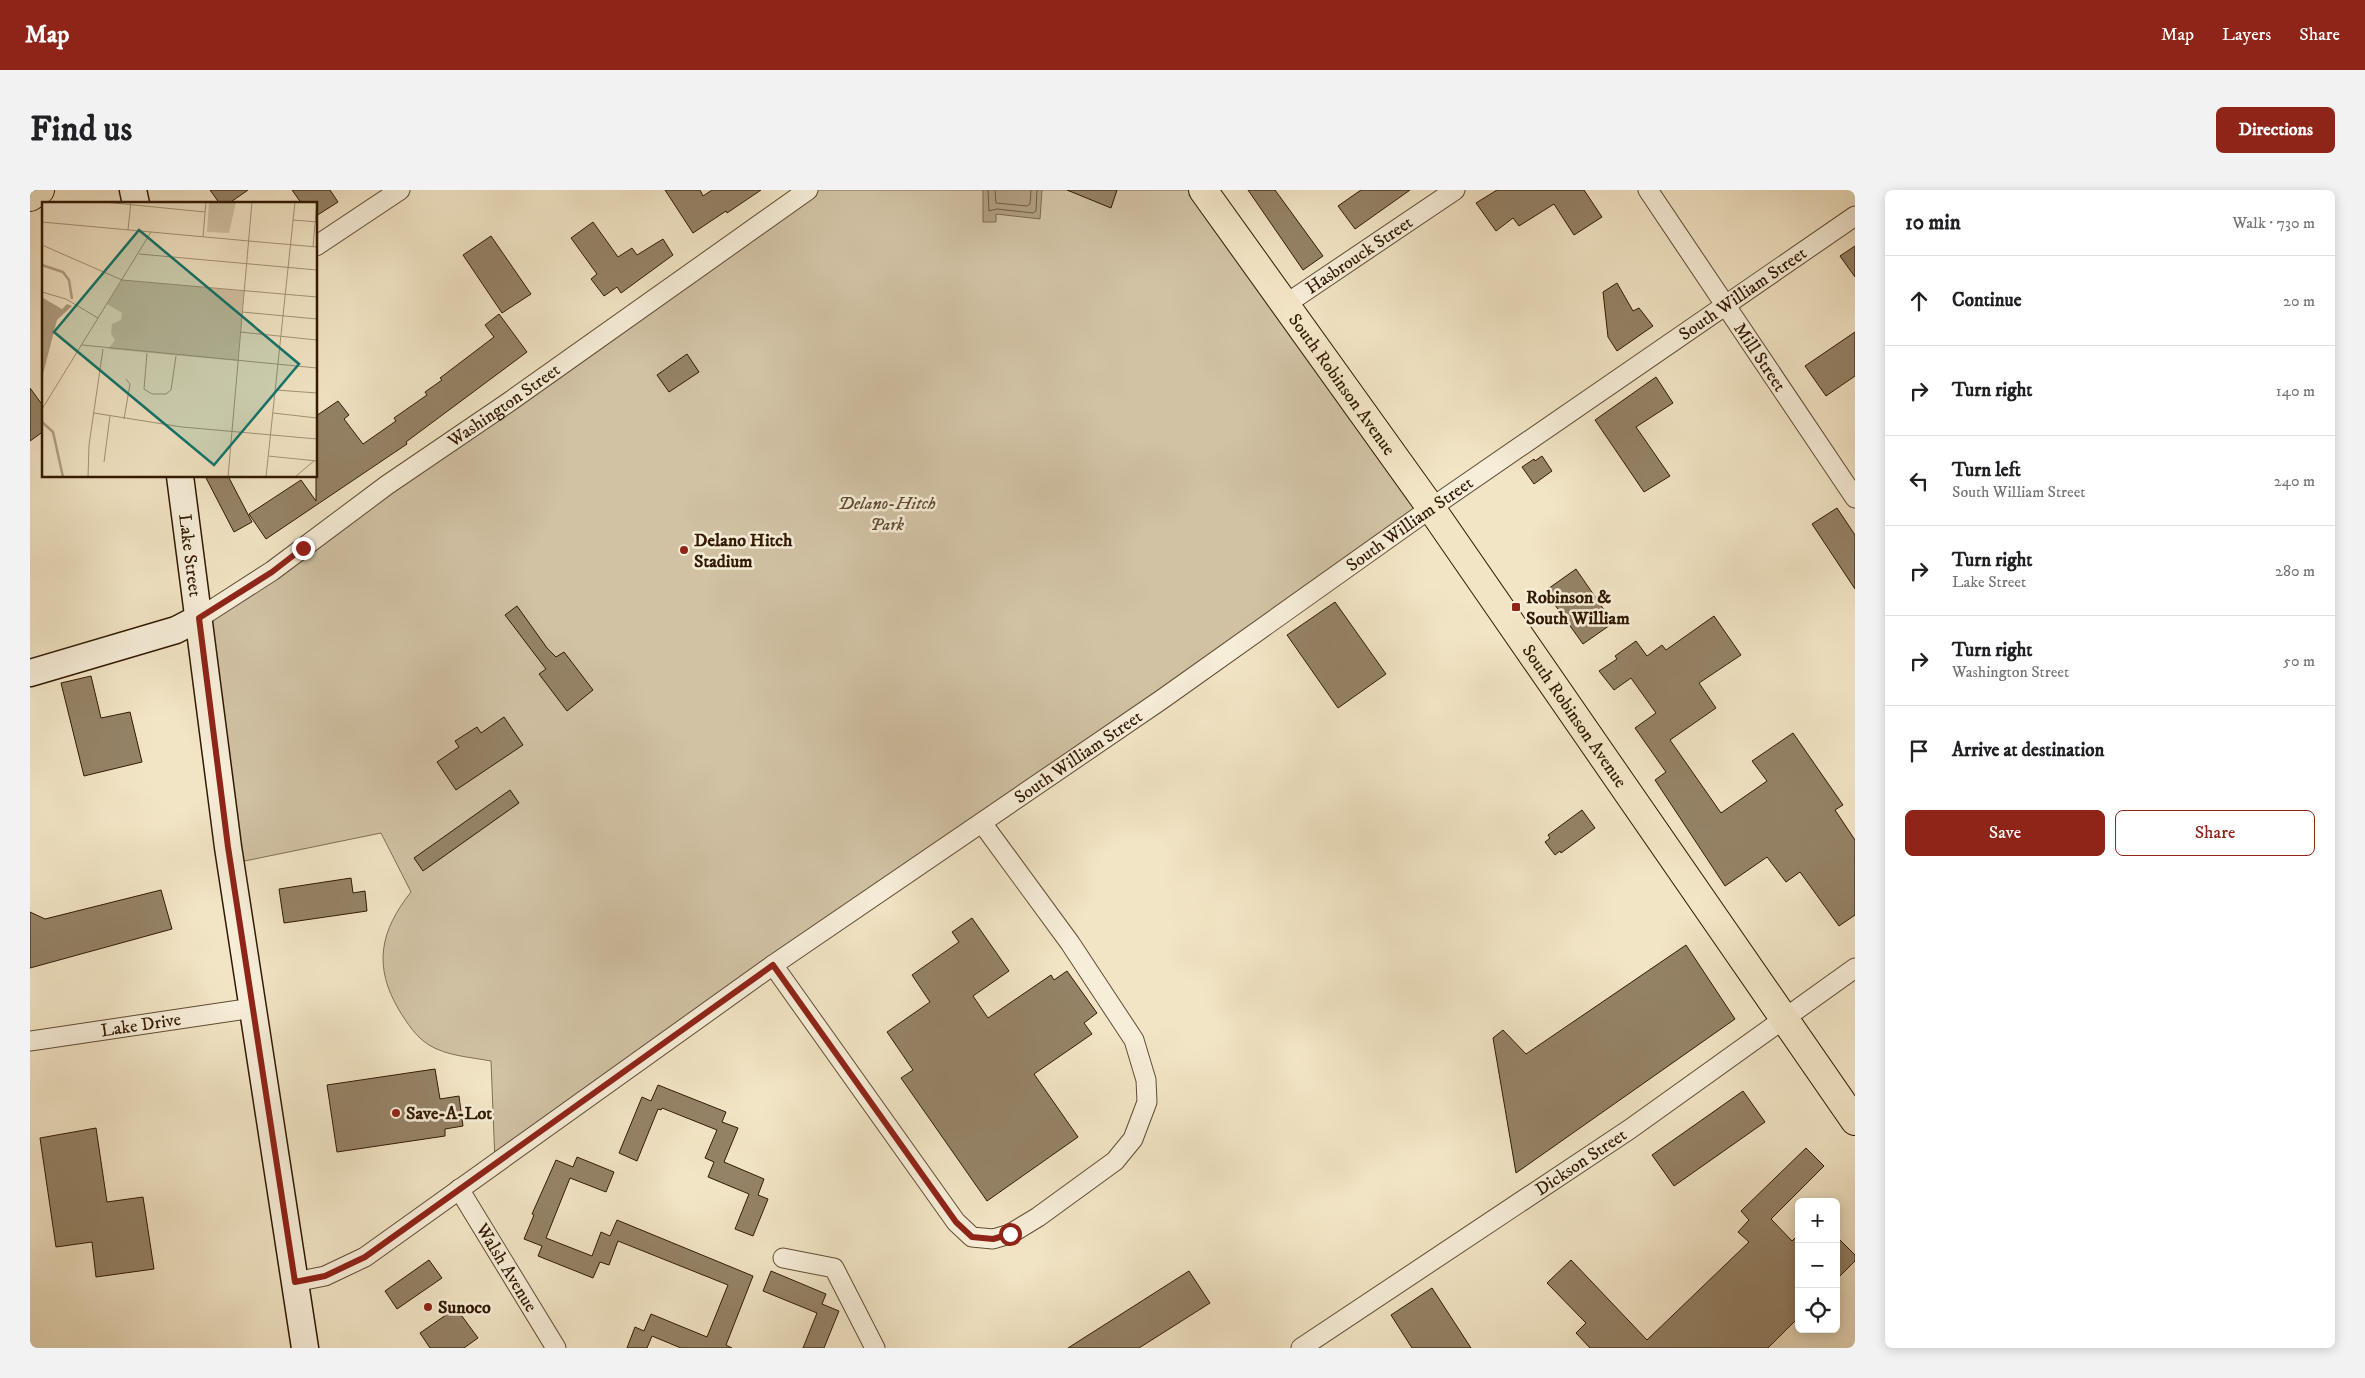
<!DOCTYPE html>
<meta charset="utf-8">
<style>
:root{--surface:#fff;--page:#f2f2f2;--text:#202124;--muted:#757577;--line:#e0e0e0;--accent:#8f2418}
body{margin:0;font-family:"IM FELL DW Pica",serif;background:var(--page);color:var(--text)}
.controls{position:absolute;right:15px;bottom:15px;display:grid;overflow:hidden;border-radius:8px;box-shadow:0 2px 12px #0003}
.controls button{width:45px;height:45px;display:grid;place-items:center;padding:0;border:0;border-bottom:1px solid var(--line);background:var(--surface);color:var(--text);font:25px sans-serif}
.stop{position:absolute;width:15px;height:15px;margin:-11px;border:4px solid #8f2418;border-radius:50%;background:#fff}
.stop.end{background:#8f2418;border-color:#fff;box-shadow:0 1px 5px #0008}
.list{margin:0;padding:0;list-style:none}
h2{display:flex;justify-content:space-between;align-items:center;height:65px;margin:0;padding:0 20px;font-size:21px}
h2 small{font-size:16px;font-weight:400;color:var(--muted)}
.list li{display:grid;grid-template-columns:32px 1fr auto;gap:15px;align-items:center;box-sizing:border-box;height:90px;padding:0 20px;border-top:1px solid var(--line)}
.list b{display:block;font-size:19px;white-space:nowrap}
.list p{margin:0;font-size:16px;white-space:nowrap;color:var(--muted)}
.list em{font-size:16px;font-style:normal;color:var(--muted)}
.actions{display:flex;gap:10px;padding:15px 20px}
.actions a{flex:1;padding:11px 0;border:1px solid var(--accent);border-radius:8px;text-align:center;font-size:18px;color:var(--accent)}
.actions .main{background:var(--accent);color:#fff}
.icon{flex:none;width:28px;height:28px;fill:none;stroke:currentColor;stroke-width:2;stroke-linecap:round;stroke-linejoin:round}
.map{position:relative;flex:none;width:1825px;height:1158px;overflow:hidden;border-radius:8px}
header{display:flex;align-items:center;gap:30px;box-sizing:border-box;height:70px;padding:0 25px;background:var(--accent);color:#fff}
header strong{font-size:24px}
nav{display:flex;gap:28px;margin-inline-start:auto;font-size:18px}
.intro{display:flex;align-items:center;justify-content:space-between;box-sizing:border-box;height:120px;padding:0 30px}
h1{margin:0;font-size:35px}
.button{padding:12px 22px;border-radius:8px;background:var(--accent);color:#fff;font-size:18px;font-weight:700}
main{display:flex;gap:30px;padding:0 30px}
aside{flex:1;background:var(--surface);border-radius:8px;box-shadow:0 2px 12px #0003}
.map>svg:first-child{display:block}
.green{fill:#d1c2a4;stroke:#816e53}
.water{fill:#b0a083;stroke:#7d6a4f}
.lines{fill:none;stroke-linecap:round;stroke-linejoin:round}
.shore{stroke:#705c42;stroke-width:1}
.building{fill:#958367;stroke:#311902}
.street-casing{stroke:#614c33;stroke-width:21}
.secondary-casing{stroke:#311902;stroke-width:29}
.primary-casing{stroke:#311902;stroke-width:30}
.highway-casing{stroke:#311902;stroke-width:30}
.street{stroke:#f7eed9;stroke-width:19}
.secondary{stroke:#f7eed9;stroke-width:26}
.primary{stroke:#f2e5c5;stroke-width:28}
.highway{stroke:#f2e5c5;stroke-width:28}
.route{stroke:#8f2418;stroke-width:6}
.poi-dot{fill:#8f2418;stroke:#f7eed9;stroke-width:2}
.labels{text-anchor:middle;stroke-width:5;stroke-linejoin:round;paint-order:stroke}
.street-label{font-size:18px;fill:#311902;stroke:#f7eed9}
.park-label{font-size:18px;font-style:italic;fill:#614c33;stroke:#f7eed9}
.poi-label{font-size:18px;font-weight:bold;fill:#311902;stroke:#f7eed9;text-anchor:start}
.inset-river{fill:none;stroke:#b0a083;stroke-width:2.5}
.inset-road{fill:none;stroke:#a59377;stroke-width:1}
.view{fill:#0f766e;fill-opacity:0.15;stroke:#0f766e;stroke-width:2.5}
.inset-edge{fill:none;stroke:#311902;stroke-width:2.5}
</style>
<header>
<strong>Map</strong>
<nav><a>Map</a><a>Layers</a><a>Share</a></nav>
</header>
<div class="intro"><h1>Find us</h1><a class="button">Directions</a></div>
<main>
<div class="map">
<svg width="1825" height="1158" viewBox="0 0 1825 1158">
<rect width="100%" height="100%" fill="#f2e5c5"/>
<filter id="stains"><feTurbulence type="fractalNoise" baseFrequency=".004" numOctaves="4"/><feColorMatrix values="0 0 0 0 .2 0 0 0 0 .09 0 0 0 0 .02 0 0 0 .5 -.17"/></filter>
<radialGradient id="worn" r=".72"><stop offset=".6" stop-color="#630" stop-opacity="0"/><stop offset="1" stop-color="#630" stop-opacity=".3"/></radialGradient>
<path class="green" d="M782,0h394l225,318 -936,654 -4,-101c-21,-4 -44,-5 -62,-16 -13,-8 -22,-22 -30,-35 -26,-44 -19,-79 12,-118l-30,-59 -151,31 -31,-246z"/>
<polygon class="water" points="953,0 1012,0 1010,29 966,24 966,32 953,32"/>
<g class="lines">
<g class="shore">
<polyline points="958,0 959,21 967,19 1003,23 1006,21 1007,0"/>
<polyline points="965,0 966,13 997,16 1000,14 1001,0"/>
</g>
</g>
<g class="building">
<polygon points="180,0 218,0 198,14 190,14"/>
<polygon points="262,0 300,0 308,12 286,26 286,14 272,14"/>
<polygon points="635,0 670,0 673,6 682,0 731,0 697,23 696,21 663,43"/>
<polygon points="1037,0 1087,0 1081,18"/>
<polygon points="1218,0 1245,0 1293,66 1273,80"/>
<polygon points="1331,0 1380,0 1325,39 1308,16"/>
<polygon points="1467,0 1554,0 1572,27 1544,45 1524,14 1489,36 1483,28 1466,41 1446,13"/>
<polygon points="563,32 588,67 602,58 607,65 633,49 643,65 591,103 587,97 574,106 561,89 567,84 541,48"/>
<polygon points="461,46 501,104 472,123 433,65"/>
<polygon points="1825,56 1825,87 1810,66"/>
<polygon points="1587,93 1603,121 1609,118 1623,136 1587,161 1578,147 1573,102"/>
<polygon points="469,124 497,162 376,252 377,254 236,349 219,324 271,290 286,311 286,226 308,211 319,225 314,229 333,254 366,231 364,228 397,205 395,202 412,190 410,188 464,147 455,135"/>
<polygon points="1825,142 1825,186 1796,206 1775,176"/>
<polygon points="657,164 669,182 639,202 627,185"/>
<polygon points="1626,187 1643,213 1606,237 1640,286 1614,302 1565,230"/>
<polygon points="0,198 14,217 14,241 0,251"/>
<polygon points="1512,266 1522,281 1504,294 1492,277 1504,269 1505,271"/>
<polygon points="175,286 198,286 222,332 204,342"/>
<polygon points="1807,318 1825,345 1825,399 1782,334"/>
<polygon points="1546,379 1583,433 1553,454 1515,401"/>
<polygon points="1305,412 1356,484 1308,518 1257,445"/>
<polygon points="487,416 517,458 526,467 534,462 563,500 537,521 509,484 516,479 475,425"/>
<polygon points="1684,426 1711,465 1669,493 1686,518 1640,550 1691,623 1737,591 1722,571 1763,543 1813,615 1805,620 1825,650 1825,725 1809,736 1770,682 1756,692 1737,667 1695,696 1625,590 1636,582 1605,538 1626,523 1601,488 1584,500 1569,481 1587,469 1585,466 1606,451 1617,466 1632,455 1636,460"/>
<polygon points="61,486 71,528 100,522 112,572 54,586 31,493"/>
<polygon points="474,527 493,555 426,600 407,572 429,557 425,551 447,537 451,543"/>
<polygon points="480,600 489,613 393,681 384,668"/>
<polygon points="1552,620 1565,638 1531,663 1530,661 1525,665 1515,652 1520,648 1518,645"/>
<polygon points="321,688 323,703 335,701 337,721 254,733 249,699"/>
<polygon points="131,700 142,739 0,778 0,722 15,729"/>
<polygon points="942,728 979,781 943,806 958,828 1021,785 1024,790 1037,781 1067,823 1054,833 1062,844 1004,884 1048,947 957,1011 871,888 883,880 857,842 900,812 882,785 929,752 922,742"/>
<polygon points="1656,755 1705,829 1486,983 1463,848 1473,840 1496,864"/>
<polygon points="405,879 410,909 429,906 433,936 415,939 415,946 307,962 297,895"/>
<polygon points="628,895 696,922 692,932 708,938 694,972 734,989 728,1005 738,1009 723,1046 705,1039 719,1004 678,987 684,972 675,968 687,940 632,918 631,920 628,919 607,971 589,963 612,907 621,911"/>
<polygon points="1713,901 1735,932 1644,996 1622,965"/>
<polygon points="66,938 77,1012 113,1007 124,1079 66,1087 62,1052 26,1057 10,948"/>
<polygon points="1776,958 1794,976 1741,1029 1762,1051 1769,1044 1769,1127 1738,1158 1560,1158 1546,1143 1556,1133 1517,1093 1541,1070 1617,1150 1719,1052 1708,1042 1719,1030 1711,1021"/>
<polygon points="547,967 584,982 576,1002 540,988 516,1048 562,1066 571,1042 580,1046 587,1030 723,1086 696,1155 702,1158 651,1158 622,1146 617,1158 597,1158 605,1137 614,1141 621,1124 677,1147 698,1095 588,1051 579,1075 570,1072 563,1088 508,1066 512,1056 494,1049 504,1025 502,1024 526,970 543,977"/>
<polygon points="1806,1046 1825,1065 1825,1071 1806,1090"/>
<polygon points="399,1070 412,1088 367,1119 355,1101"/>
<polygon points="741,1081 796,1104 792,1114 809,1121 794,1158 773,1158 787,1123 733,1101"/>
<polygon points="1159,1081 1180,1113 1109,1158 1038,1158"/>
<polygon points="1402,1098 1441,1158 1382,1158 1361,1125"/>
<polygon points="426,1118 448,1148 434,1158 400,1158 390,1143"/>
</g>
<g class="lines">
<defs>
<g id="street">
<path id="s1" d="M1618,0l207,308"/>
<polyline points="286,56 370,0"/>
<path id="s2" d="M1256,114l169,-114"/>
<path id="s3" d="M169,428l73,-47 115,-86 122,-83 299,-212"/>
<polyline points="743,775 926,1032 942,1047 963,1049 980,1044 1008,1027 1085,971 1103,949 1117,912 1116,890 1104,850 1040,753 952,633"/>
<path id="s4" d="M0,851l223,-33"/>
<path id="s5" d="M429,999l97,159"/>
<polyline points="753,1068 804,1078 845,1158"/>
<path id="s6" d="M265,1092l30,-6 40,-19 408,-292 388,-265 270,-192 424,-292"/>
<path id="s7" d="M1271,1158l329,-219 225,-161"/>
</g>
<g id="secondary">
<polyline points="103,0 106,14"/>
<path id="s8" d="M150,286l48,371 77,501"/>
<polyline points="0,483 146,440 169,428"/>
</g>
<polyline id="primary" points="0,7 10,0"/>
<g id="highway">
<path id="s9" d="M1173,0l228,318 424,613"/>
</g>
</defs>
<use href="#street" class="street-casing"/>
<use href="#secondary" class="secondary-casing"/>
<use href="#primary" class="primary-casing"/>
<use href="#highway" class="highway-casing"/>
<use href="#street" class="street"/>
<use href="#secondary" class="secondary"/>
<use href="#primary" class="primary"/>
<use href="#highway" class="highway"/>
</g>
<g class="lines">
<polyline class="route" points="273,358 242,382 169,428 198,657 265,1092 295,1086 335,1067 743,775 926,1032 942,1047 963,1049 980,1044"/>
</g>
<g class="poi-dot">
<circle cx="654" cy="360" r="5"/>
<rect x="1481" y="412" width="10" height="10" rx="2.5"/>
<circle cx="366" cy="923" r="5"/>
<circle cx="398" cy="1117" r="5"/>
</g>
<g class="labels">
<g class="street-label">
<text dy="6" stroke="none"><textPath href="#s2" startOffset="88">Hasbrouck Street</textPath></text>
<text dy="6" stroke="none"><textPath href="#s6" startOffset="1756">South William Street</textPath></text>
<text dy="6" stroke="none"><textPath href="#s1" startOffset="201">Mill Street</textPath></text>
<text dy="6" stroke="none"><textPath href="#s9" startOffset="239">South Robinson Avenue</textPath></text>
<text dy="6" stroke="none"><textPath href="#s3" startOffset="372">Washington Street</textPath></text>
<text dy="6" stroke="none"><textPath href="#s6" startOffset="1351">South William Street</textPath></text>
<text dy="6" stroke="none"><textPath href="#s8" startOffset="80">Lake Street</textPath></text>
<text dy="6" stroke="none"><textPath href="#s9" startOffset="644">South Robinson Avenue</textPath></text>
<text dy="6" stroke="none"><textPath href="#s6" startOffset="946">South William Street</textPath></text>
<text dy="6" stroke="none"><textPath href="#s4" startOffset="112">Lake Drive</textPath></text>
<text dy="6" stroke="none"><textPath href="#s7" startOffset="336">Dickson Street</textPath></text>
<text dy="6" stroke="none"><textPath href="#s5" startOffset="92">Walsh Avenue</textPath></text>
</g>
<g class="park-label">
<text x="857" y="319">Delano-Hitch<tspan x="857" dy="21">Park</tspan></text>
</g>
<g class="poi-label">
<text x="664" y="356">Delano Hitch<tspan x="664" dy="21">Stadium</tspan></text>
<text x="1496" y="413">Robinson &amp;<tspan x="1496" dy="21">South William</tspan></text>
<text x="376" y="929">Save-A-Lot</text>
<text x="408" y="1123">Sunoco</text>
</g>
</g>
<g transform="translate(12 12)">
<rect width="275" height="275" fill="#f2e5c5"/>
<path d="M167,0h27l-7,31 -22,-1zM80,78l122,11 -6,70 -130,-12 7,-9 -4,-6 1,-10 9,-4 1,-7 -15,-9z" fill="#d1c2a4"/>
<path d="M1,96l19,11 5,-5 5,2 -15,14 -15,58z" fill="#b0a083"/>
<path class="inset-river" d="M0,63l21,7 6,8 3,19M0,220l11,10 10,45"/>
<path class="inset-road" d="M62,0l101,10M251,18l24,2M0,20l207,19M86,28l3,-28M161,35l3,-35M207,39l68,6M0,43l80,35 195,17M271,45l4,-45M97,52l178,16M0,90l24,7 32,19M200,110l75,7M198,130l77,8M40,143l235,23M105,151l-3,36 8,5h14l5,-4 5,-34M234,188l41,3M0,207l109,-177M52,211l88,14 135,12M231,211l44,5M82,217l6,-35 -4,-5M226,254l49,5M62,260l6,-46M46,275l1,-32 14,-96M186,275l24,-275M224,275l29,-275M253,275l20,-17"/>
<path class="view" d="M97,28l160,134 -85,101 -160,-133z"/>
<rect width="275" height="275" class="inset-edge"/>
</g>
<rect width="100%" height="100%" filter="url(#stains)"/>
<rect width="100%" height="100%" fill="url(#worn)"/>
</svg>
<div class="controls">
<button>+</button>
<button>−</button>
<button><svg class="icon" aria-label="locate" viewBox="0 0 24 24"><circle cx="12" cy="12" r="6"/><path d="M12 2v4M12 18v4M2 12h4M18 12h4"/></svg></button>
</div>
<div class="stop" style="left:980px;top:1044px"></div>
<div class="stop end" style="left:273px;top:358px"></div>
</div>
<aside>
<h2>10 min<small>Walk · 730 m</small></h2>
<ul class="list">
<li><svg class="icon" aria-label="ahead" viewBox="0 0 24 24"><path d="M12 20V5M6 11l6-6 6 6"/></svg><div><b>Continue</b></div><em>20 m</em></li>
<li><svg class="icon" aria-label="right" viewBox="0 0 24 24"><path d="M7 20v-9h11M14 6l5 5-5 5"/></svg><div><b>Turn right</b></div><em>140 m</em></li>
<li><svg class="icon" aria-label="left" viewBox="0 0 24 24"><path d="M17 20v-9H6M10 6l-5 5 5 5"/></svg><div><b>Turn left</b><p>South William Street</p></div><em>240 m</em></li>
<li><svg class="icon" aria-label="right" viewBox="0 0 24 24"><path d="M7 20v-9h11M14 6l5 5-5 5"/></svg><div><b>Turn right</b><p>Lake Street</p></div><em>280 m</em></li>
<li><svg class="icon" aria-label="right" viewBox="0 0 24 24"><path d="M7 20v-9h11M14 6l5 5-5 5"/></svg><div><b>Turn right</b><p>Washington Street</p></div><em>50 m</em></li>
<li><svg class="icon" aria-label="arrive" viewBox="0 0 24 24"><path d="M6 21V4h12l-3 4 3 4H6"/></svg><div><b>Arrive at destination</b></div></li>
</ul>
<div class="actions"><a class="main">Save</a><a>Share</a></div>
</aside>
</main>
